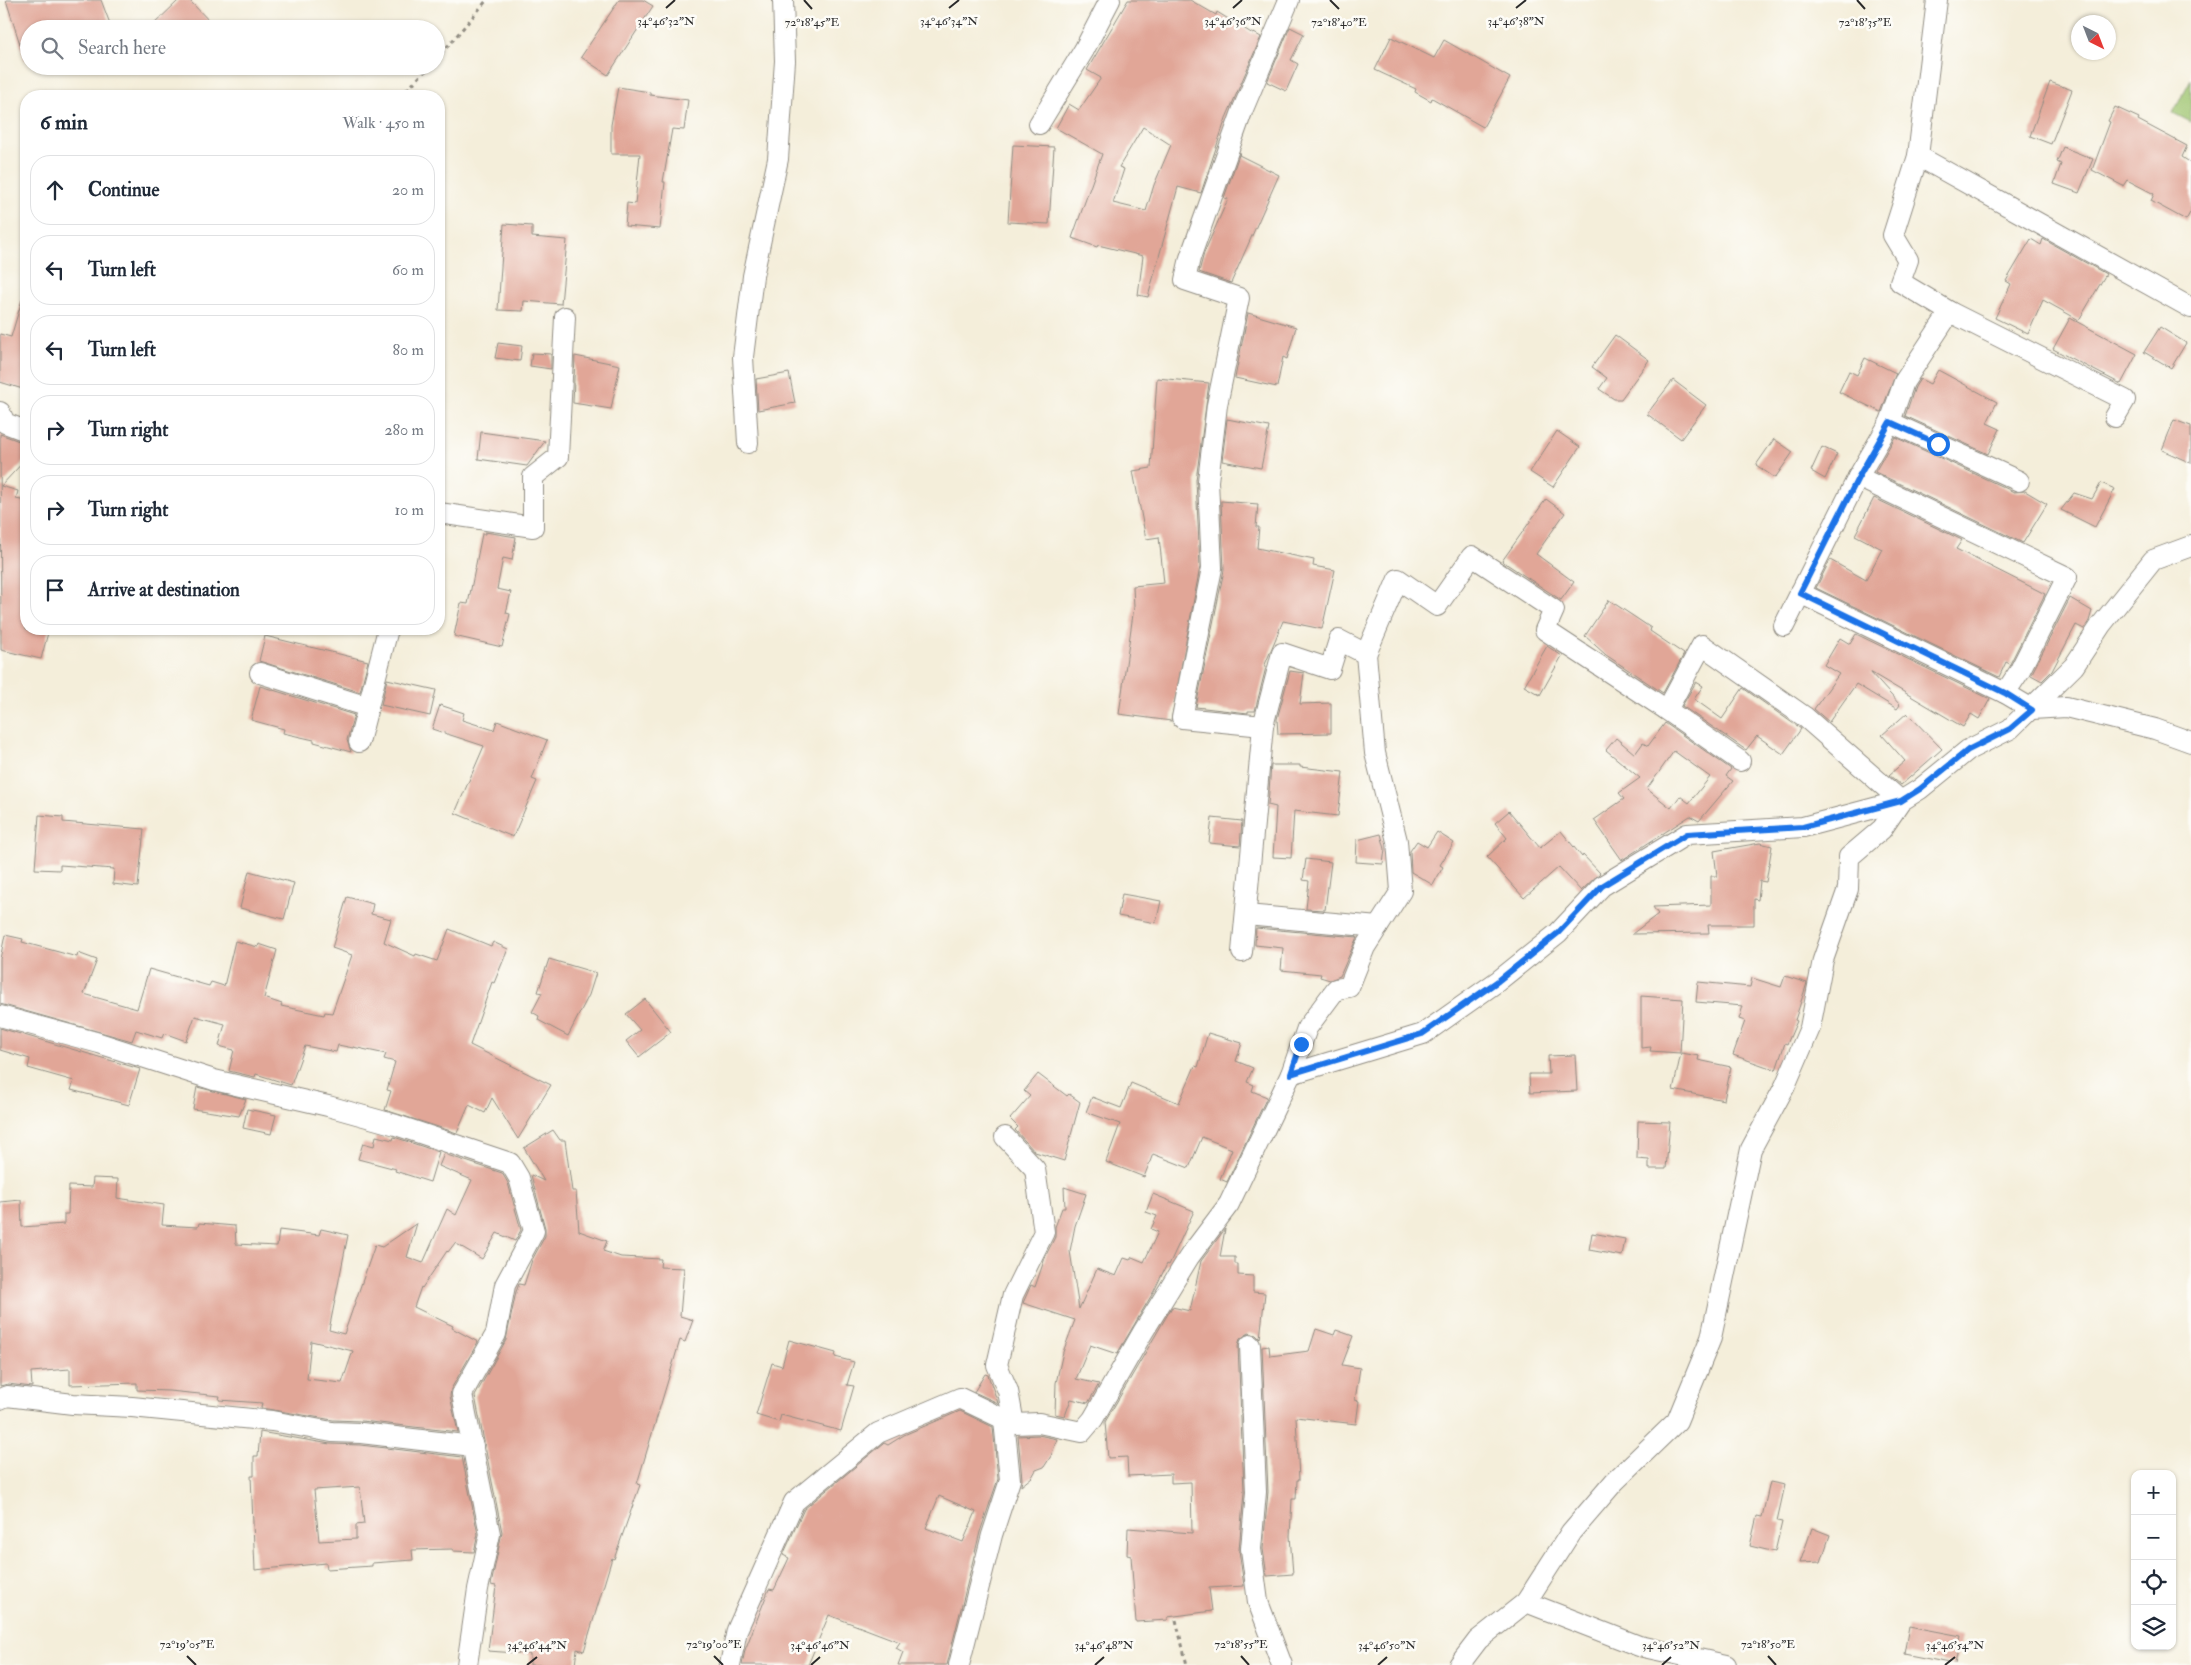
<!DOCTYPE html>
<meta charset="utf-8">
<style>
:root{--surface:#fff;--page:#f2f2f3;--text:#1f2937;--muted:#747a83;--line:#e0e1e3}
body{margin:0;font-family:"IM FELL Double Pica",serif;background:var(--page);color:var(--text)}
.controls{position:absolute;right:15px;bottom:15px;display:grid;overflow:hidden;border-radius:10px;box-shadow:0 1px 4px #0004}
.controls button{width:45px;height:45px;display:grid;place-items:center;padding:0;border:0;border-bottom:1px solid var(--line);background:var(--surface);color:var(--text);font:25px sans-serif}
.compass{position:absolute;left:2071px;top:15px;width:45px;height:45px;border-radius:50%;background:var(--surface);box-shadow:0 1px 4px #0004;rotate:138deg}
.stop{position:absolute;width:15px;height:15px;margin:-11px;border:4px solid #1a73e8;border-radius:50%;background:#fff}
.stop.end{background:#1a73e8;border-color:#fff;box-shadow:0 1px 5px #0008}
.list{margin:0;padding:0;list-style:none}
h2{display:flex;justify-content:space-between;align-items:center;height:65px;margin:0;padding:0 20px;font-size:21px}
h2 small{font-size:16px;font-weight:400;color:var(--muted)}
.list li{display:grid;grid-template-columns:32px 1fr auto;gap:15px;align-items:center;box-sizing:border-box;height:70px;margin:0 10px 10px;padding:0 10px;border:1px solid var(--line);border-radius:20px}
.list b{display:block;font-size:19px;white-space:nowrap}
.list em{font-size:16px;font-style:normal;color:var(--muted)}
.icon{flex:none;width:28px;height:28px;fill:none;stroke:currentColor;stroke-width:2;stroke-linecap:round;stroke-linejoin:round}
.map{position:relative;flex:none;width:2191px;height:1665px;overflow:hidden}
.search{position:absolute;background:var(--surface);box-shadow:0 1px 4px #0004;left:20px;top:20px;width:425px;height:55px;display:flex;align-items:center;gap:12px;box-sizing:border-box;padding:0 18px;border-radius:28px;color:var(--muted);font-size:19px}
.panel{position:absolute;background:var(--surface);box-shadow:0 1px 4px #0004;left:20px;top:90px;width:425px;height:545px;border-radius:20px}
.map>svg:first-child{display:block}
.green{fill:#9fc570;stroke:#65784e}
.building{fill:#e1a697;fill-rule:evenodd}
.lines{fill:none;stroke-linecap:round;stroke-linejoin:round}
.street-casing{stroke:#908c82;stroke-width:22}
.path{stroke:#908c82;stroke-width:3;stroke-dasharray:4 4;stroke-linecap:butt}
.street{stroke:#fff;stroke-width:20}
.route{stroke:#1a73e8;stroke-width:6}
.ticks{fill:none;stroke:#2b2b2b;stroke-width:2}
.ticks-label{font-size:12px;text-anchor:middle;fill:#2b2b2b;stroke:#fdfcf7;stroke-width:5;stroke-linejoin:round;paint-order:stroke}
</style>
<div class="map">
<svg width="2191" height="1665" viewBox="0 0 2191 1665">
<rect width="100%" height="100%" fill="#fdfcf7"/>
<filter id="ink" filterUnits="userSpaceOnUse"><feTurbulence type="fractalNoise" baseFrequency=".02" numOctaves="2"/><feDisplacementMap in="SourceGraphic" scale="10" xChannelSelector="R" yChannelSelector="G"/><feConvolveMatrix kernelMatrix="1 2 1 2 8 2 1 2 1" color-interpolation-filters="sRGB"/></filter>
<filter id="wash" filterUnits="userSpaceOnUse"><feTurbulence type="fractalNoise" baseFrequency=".0096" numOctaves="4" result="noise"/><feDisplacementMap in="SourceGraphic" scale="20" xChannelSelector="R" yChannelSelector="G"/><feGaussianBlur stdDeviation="1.12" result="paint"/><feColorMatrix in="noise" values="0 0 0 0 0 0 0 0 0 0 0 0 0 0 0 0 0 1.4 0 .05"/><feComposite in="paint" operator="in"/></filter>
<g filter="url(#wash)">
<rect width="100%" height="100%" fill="#f4eeda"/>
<polygon class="green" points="2191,79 2191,122 2173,113"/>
<g id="blocks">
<g class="building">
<polygon points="6,0 101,0 112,29 29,29 29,59 25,60"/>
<polygon points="179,0 189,0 217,29 149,29"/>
<polygon points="619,0 643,0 653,6 608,75 581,57"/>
<path d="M1128,0h62l26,15 1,-3 36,22 1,-1 7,4 -35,81 -25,75 -23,-6 -30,110 -10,-2 5,-39 -45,-11 -1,2 -25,-9 30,-84 -46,-26 13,-24 10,6 22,-32 -14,-8zM1143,127l28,18 -17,40 -8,26 -33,-8 11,-34 -5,-2z"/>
<polygon points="1290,27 1304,34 1291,60 1298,64 1286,91 1267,82"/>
<polygon points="1391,37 1434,58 1444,40 1510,78 1483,127 1432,98 1431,101 1415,92 1416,89 1375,70"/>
<polygon points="2050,82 2072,90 2051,144 2030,136"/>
<polygon points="618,87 650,92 650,95 688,100 684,130 672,129 663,182 665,182 660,229 625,226 627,203 635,204 640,154 611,154 611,125"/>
<polygon points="2115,107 2139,118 2138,120 2187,146 2182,157 2191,163 2191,211 2186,220 2151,201 2154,194 2127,180 2123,186 2092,170 2110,122 2108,121"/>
<polygon points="1013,145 1054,147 1049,224 1008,222"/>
<polygon points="2063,147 2093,159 2079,193 2054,184 2061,164 2057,162"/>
<polygon points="1240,152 1239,155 1279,175 1231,283 1199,272 1204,253 1228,199 1224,198"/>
<polygon points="504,224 532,226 532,237 567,240 561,304 524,301 523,311 498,310"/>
<polygon points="2031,239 2041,245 2043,239 2106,274 2079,320 2043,300 2028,334 1995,318 2011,284 2006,281"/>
<polygon points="22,300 26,300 26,390 0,382 0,334 11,337"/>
<polygon points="1248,313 1296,327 1287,359 1283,357 1277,387 1235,378"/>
<polygon points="2070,318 2137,354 2121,384 2053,349"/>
<polygon points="2160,327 2186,343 2171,368 2144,352"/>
<polygon points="1615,335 1649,360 1621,399 1614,399 1599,389 1607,378 1592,367"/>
<polygon points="498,343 522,346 520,361 495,358"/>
<polygon points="532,353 551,354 551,369 530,366"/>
<polygon points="575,356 620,365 611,409 573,403"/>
<polygon points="1865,358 1896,373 1881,412 1839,392 1849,371 1857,375"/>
<polygon points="1938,370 1997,402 1987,423 2000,429 1988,454 1905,416 1915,387 1920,379 1930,384"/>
<polygon points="789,373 795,403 758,410 756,379"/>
<polygon points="1157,378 1209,383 1196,480 1200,567 1171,721 1119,714 1134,607 1133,586 1164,583 1159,537 1146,539 1133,471 1151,468"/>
<polygon points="1673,380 1706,405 1681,439 1647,414"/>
<polygon points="1227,419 1269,427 1261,468 1222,461"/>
<polygon points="2174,420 2191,426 2191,463 2162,450"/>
<polygon points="1557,431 1580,447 1553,487 1530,472"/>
<polygon points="481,432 545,441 527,466 478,459"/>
<polygon points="0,434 19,441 26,448 26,459 1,486 18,491 16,499 26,501 26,629 49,629 41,659 1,650"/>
<polygon points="1895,437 2014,492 2025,491 2047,504 2023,543 1875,472"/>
<polygon points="1774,439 1793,452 1775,478 1756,465"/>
<polygon points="1822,447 1837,454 1825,479 1811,471"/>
<polygon points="2101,483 2115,489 2095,527 2061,510 2074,493 2092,499"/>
<polygon points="1874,498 1962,540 1956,549 2045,594 2010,664 2006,662 1999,677 1816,588 1830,560 1866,580 1882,549 1855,535"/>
<polygon points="1546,499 1565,513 1536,554 1574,582 1561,600 1502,561"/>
<polygon points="1221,501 1258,504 1256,527 1259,527 1257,548 1314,560 1313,566 1335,570 1322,629 1283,621 1264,667 1266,667 1255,711 1248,711 1248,713 1196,707 1224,570"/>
<polygon points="485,532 516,537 512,560 503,558 497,589 511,592 506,613 510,614 502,647 454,636 461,603 468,604 482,534 485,534"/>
<polygon points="2070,598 2092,611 2089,621 2084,629 2076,625 2052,671 2042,681 2031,675"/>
<polygon points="1609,600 1651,628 1650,631 1684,654 1663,693 1606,655 1585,636"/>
<polygon points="1856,634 1990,699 1979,719 1971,714 1963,727 1870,672 1900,705 1897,709 1856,684 1829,722 1814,709 1839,674 1824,665 1840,638 1850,644"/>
<polygon points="265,636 368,661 360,692 259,661"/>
<polygon points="1547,646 1562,656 1540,695 1524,686"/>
<polygon points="1290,671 1304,673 1300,704 1331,703 1331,733 1278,734 1277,719"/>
<polygon points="387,679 436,690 430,716 381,705"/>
<polygon points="1696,682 1703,686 1694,699 1722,719 1743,688 1801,729 1783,754 1757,736 1746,750 1682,706"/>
<polygon points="260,686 354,715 347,740 351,752 314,742 314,740 283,733 284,729 251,720"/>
<polygon points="440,705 464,713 462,720 494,730 497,721 547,740 532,779 537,781 513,837 455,813 484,746 432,729"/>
<polygon points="1907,713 1942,749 1901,785 1889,775 1905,761 1882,735"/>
<path d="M1665,723l66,46 -5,7 7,5 -34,40 -9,-5 -68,44 -28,-40 30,-21 -5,-6 21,-15 -34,-28 10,-12 19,16 8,-11 5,3zM1674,751l36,26 -21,26 -9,-7 -9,12 -24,-19z"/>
<polygon points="1271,765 1300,765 1300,767 1343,772 1338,816 1294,811 1291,858 1273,857 1276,807 1268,805"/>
<polygon points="1509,811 1540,848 1561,831 1582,857 1583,855 1600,873 1581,891 1559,867 1524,898 1487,857 1507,838 1495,823"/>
<polygon points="39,815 63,817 63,822 144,829 138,887 113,884 114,869 60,865 60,870 35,869"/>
<polygon points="1212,818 1242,821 1240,846 1209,843"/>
<polygon points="1437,832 1454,843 1440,865 1443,867 1433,885 1411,872 1410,851 1417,841 1427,847"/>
<polygon points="1381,834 1385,849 1383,864 1356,862 1357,840"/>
<polygon points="1760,843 1772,846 1766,882 1760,881 1758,900 1754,899 1754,925 1708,925 1709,933 1632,934 1658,914 1653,907 1711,905 1711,876 1717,876 1714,851"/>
<polygon points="1306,859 1331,862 1325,910 1306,909 1309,881 1303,880"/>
<polygon points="249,871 294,883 284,919 240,908"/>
<polygon points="1122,894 1161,901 1156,923 1118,916"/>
<polygon points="347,897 373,904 371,914 391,919 384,942 415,956 416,954 437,961 449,929 491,946 493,942 508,949 494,983 492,982 470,1045 551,1085 518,1139 492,1098 485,1113 469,1105 457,1133 385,1110 391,1091 387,1090 395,1062 384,1059 386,1054 353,1047 353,1048 338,1045 336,1052 305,1046 291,1085 256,1074 255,1077 229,1071 234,1050 219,1046 225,1024 195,1016 186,1041 164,1033 162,1038 136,1030 132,1041 0,1004 0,959 5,935 23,939 22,942 77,957 78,953 97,960 84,994 137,1009 149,969 209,986 211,982 224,986 235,941 258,947 259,944 277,950 264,998 282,1004 281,1006 324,1015 325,1012 332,1013 352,955 332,948"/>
<polygon points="1256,928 1357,937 1340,976 1330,980 1320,977 1321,974 1281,970 1283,948 1255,945"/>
<polygon points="549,959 596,973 589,995 568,1036 538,1020 539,1016 532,1012 542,993 538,992"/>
<polygon points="1785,976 1807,983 1795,1020 1797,1021 1787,1044 1785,1043 1776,1070 1733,1055 1745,1021 1739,1019 1743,1006 1696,1002 1698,982 1750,987 1752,978 1781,987"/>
<polygon points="1641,996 1683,999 1680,1053 1650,1051 1651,1047 1641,1048"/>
<polygon points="645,999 671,1032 639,1057 626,1041 640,1030 626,1014"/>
<polygon points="0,1028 140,1069 129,1105 71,1090 74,1081 28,1068 30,1059 0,1050"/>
<polygon points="1208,1033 1242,1043 1236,1061 1253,1068 1247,1082 1254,1085 1252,1091 1267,1097 1227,1182 1220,1179 1232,1149 1202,1137 1189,1168 1153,1154 1144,1177 1106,1162 1120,1124 1086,1112 1092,1097 1121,1108 1131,1083 1179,1103 1195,1066 1198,1067"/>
<polygon points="1681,1053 1699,1056 1698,1060 1731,1067 1724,1100 1673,1090"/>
<polygon points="1575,1055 1577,1091 1530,1093 1529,1074 1549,1074 1548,1056"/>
<polygon points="1038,1074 1067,1096 1069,1094 1080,1102 1064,1161 1035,1152 1015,1130 1018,1127 1010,1119 1030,1096 1024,1091"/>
<polygon points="197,1087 246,1099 239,1116 193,1109"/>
<polygon points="247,1109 276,1115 271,1134 243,1128"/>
<polygon points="1638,1121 1670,1122 1666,1169 1649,1169 1649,1160 1637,1159"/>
<polygon points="553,1130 560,1140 565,1140 572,1191 576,1191 579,1231 607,1241 603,1251 621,1257 661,1259 660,1267 684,1268 680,1316 693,1320 685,1342 680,1340 637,1484 640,1485 614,1559 612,1558 584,1651 577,1649 575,1665 530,1665 530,1654 488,1651 496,1586 491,1585 502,1532 475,1396 506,1340 516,1292 519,1284 524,1285 532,1260 545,1236 545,1228 531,1175 544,1181 524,1148"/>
<polygon points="376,1136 393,1140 394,1137 439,1152 430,1182 395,1171 396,1169 358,1159 363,1143 374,1146"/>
<path d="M444,1154l58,19 6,10 13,47 -6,11 -18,-8 -15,26 -27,-16 -7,9 -1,-1 -25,37 -1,-1 -7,20 39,19 -1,2 26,14 -27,47 -1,7 8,36 -96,-11 -29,-1 -72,-12 1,-5 -43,-3 1,-4 -51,-5 -32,-1v-7l-67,2v-16l-39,3 1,15 -24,-3 -8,2v-184l21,-2 1,27 42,-3v-10h4l1,-28 23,1 1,-9 25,1 -1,19 47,7 -2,20 36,2 1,-4 36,3 1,18 41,2 2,-16 40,5 2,-6 27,6 -19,95 15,4 31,-89 7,2 35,-24 -10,34 16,6 24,-54 9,6 16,-35 -33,-14zM311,1341l42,10 -11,32 -35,-4z"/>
<polygon points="1064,1187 1086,1194 1075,1226 1070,1251 1079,1309 1097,1269 1116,1276 1124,1258 1130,1260 1132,1257 1144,1262 1158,1232 1151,1229 1157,1216 1146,1212 1153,1194 1194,1211 1169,1265 1167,1264 1154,1291 1117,1354 1090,1345 1076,1379 1099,1384 1088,1403 1071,1399 1065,1416 1055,1414 1056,1383 1063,1352 1075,1320 1023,1303 1031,1285 1035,1287 1046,1255 1055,1237 1055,1227 1062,1208 1065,1208"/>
<polygon points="1225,1229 1220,1257 1235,1257 1235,1264 1238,1264 1238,1275 1253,1276 1253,1292 1265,1293 1260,1339 1256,1335 1249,1333 1240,1339 1238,1345 1244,1492 1239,1550 1244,1586 1209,1588 1212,1611 1168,1617 1168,1620 1136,1622 1131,1556 1127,1555 1128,1528 1192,1533 1191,1482 1171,1483 1171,1474 1128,1476 1127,1457 1108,1458 1105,1422 1172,1307 1190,1311 1201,1261"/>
<polygon points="1592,1233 1625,1239 1622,1256 1589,1250"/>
<polygon points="1316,1329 1334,1335 1336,1330 1353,1336 1342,1365 1360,1368 1355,1400 1359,1401 1356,1424 1296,1417 1299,1480 1297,1480 1296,1499 1292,1499 1290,1536 1293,1574 1267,1576 1263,1549 1268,1492 1262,1347 1269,1346 1270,1356 1309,1351"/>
<polygon points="789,1340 836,1353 835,1357 854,1362 847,1385 854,1386 841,1431 781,1415 779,1422 756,1415 772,1363 782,1366"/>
<polygon points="985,1374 988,1375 998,1403 974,1392"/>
<path d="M960,1411l33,16 5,52 -18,53 -33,133h-49l5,-13 -7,-4 4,-6 -71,-27 -21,50h-66l3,-15 24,-61 5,1 15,-32 -6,-3 21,-46 80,-66 4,2 16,-10zM939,1496l37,16 -13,30 -37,-14z"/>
<path d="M260,1432l70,12 30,1 102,12 16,77 -4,18 -21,-1v-2l-41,1 1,10 -41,3v3l-45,3 -1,-6 -71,7 -4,-94h3v-20h4zM360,1487l4,37 -8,1v14l-37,2 -5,-51z"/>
<polygon points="1038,1435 1057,1439 1051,1456 1044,1467 1036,1470 1032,1477 1021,1486 1022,1479 1018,1436"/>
<polygon points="1770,1482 1785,1485 1777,1521 1782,1522 1775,1552 1750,1546 1757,1516 1762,1517"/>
<polygon points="1812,1528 1830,1535 1821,1562 1800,1563"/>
<polygon points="1909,1626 1961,1636 1955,1664 1904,1654"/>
</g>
</g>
</g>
<g filter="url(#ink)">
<use href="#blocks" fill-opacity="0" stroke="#908c82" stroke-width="1"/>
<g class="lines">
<defs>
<g id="street">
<polyline points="1937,0 1918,156 1893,235 1908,260 1900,282 1950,312 2125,400 2115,417"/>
<polyline points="1039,124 1084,50 1110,0"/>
<polyline points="1918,156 2191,308"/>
<polyline points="0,412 5,423 26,431"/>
<polyline points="1890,422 2019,481"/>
<polyline points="748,443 743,357 753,276 778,159 785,61 783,0"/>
<polyline points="1858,477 2067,577 2019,672 2005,693"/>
<polyline points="439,513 533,527 533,477 558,457 565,317"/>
<polyline points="1800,593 2005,693 2032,709 2066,707 2155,729 2191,742"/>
<polyline points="1784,626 1858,477 1890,422 1904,382 1950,312"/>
<polyline points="260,673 368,707"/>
<polyline points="1667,710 1740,761"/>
<polyline points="1263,726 1182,718 1212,568 1208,481 1217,405 1239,298 1185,280 1190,258 1243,109 1289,0"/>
<polyline points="359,742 388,629"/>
<polyline points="1246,915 1378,927"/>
<polyline points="1242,952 1263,726 1282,653 1330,669 1339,640 1366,654 1398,579 1437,606 1472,556 1554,610 1545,630 1667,710 1702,645 1805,717 1901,801 1882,829 1849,857 1848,889 1823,960 1810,1028 1785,1086 1751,1149 1711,1338 1677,1421 1614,1482 1571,1532 1526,1602 1478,1640 1459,1665"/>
<polyline points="0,1016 99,1043 214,1080 328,1106 396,1125 510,1163 519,1178 534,1231 505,1285 496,1334 462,1394 490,1534 478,1589 467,1665"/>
<polyline points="1291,1074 1307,1028 1336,989 1349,987 1365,947 1401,891 1397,841 1375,753 1366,654"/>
<polyline points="1005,1137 1035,1169 1044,1232 1013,1295 997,1365 1008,1391 1014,1424"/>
<polyline points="1250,1345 1256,1492 1251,1549 1258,1602 1282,1665"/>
<polyline points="0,1399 7,1396 73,1404 132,1407 272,1421 332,1432 361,1433 473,1446"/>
<polyline points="1526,1602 1639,1646 1726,1665"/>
<polyline points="730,1665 737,1630 794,1502 878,1433 960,1398 1014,1424 1039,1423 1082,1432 1093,1419 1143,1332 1189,1257 1229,1204 1291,1074 1423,1034 1498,981 1558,933 1602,886 1687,834 1803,827 1901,801 1920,789 1968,750 2010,729 2074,666 2101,625 2153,560 2191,546"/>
<polyline points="959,1665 992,1535 1010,1480 1004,1420"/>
</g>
</defs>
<use href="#street" class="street-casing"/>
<g class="path">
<polyline points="436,60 487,0"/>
<polyline points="401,96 430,66"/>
<polyline points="1176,1620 1187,1665"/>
</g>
<use href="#street" class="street"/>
</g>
</g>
<g class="lines" filter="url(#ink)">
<polyline class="route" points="1301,1044 1291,1074 1422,1034 1498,981 1558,933 1602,886 1687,834 1803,827 1901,801 1920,789 1968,750 2010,729 2032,710 2005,693 1800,593 1858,478 1890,422 1938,444"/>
</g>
<path class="ticks" d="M804,0l8,9M1330,0l9,9M1857,0l8,9M666,8l9,-8M949,8l10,-8M1233,8l9,-8M1516,8l10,-8M187,1656l9,9M714,1656l9,9M1241,1656l8,9M1768,1656l8,9M527,1665l10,-8M811,1665l9,-8M1095,1665l9,-8M1378,1665l9,-8M1662,1665l9,-8M1945,1665l10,-8"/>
<g class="ticks-label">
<text x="666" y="25">34°46'32"N</text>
<text x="949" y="25">34°46'34"N</text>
<text x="1233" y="25">34°46'36"N</text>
<text x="1516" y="25">34°46'38"N</text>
<text x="812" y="26">72°18'45"E</text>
<text x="1339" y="26">72°18'40"E</text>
<text x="1865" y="26">72°18'35"E</text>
<text x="187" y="1648">72°19'05"E</text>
<text x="714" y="1648">72°19'00"E</text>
<text x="1241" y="1648">72°18'55"E</text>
<text x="1768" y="1648">72°18'50"E</text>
<text x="537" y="1649">34°46'44"N</text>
<text x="820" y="1649">34°46'46"N</text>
<text x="1104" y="1649">34°46'48"N</text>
<text x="1387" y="1649">34°46'50"N</text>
<text x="1671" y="1649">34°46'52"N</text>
<text x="1955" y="1649">34°46'54"N</text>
</g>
</svg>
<div class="controls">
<button>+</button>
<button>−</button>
<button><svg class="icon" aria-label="locate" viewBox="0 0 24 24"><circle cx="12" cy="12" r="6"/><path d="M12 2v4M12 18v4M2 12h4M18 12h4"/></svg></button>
<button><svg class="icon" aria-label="layers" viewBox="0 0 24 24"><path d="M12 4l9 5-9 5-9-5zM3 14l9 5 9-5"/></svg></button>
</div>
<svg class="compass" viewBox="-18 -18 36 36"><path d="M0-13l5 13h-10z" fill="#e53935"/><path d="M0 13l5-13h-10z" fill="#747a83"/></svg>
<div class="stop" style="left:1938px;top:444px"></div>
<div class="stop end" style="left:1301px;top:1044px"></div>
<div class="search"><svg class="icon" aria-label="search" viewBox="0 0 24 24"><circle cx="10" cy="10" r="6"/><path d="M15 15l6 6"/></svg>Search here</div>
<section class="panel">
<h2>6 min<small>Walk · 450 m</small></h2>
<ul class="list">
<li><svg class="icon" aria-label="ahead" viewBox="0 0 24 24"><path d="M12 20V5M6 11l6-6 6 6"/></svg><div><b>Continue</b></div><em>20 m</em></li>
<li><svg class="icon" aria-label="left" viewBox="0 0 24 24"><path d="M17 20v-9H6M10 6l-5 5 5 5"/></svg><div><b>Turn left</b></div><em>60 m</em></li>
<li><svg class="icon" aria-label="left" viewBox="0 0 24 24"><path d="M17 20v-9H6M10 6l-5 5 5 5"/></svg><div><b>Turn left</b></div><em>80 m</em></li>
<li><svg class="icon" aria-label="right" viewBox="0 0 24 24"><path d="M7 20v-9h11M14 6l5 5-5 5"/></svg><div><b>Turn right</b></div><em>280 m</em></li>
<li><svg class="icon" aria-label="right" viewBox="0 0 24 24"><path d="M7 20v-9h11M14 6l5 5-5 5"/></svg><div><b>Turn right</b></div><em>10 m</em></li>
<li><svg class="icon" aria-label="arrive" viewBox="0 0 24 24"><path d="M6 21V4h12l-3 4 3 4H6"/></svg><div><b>Arrive at destination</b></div></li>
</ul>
</section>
</div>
